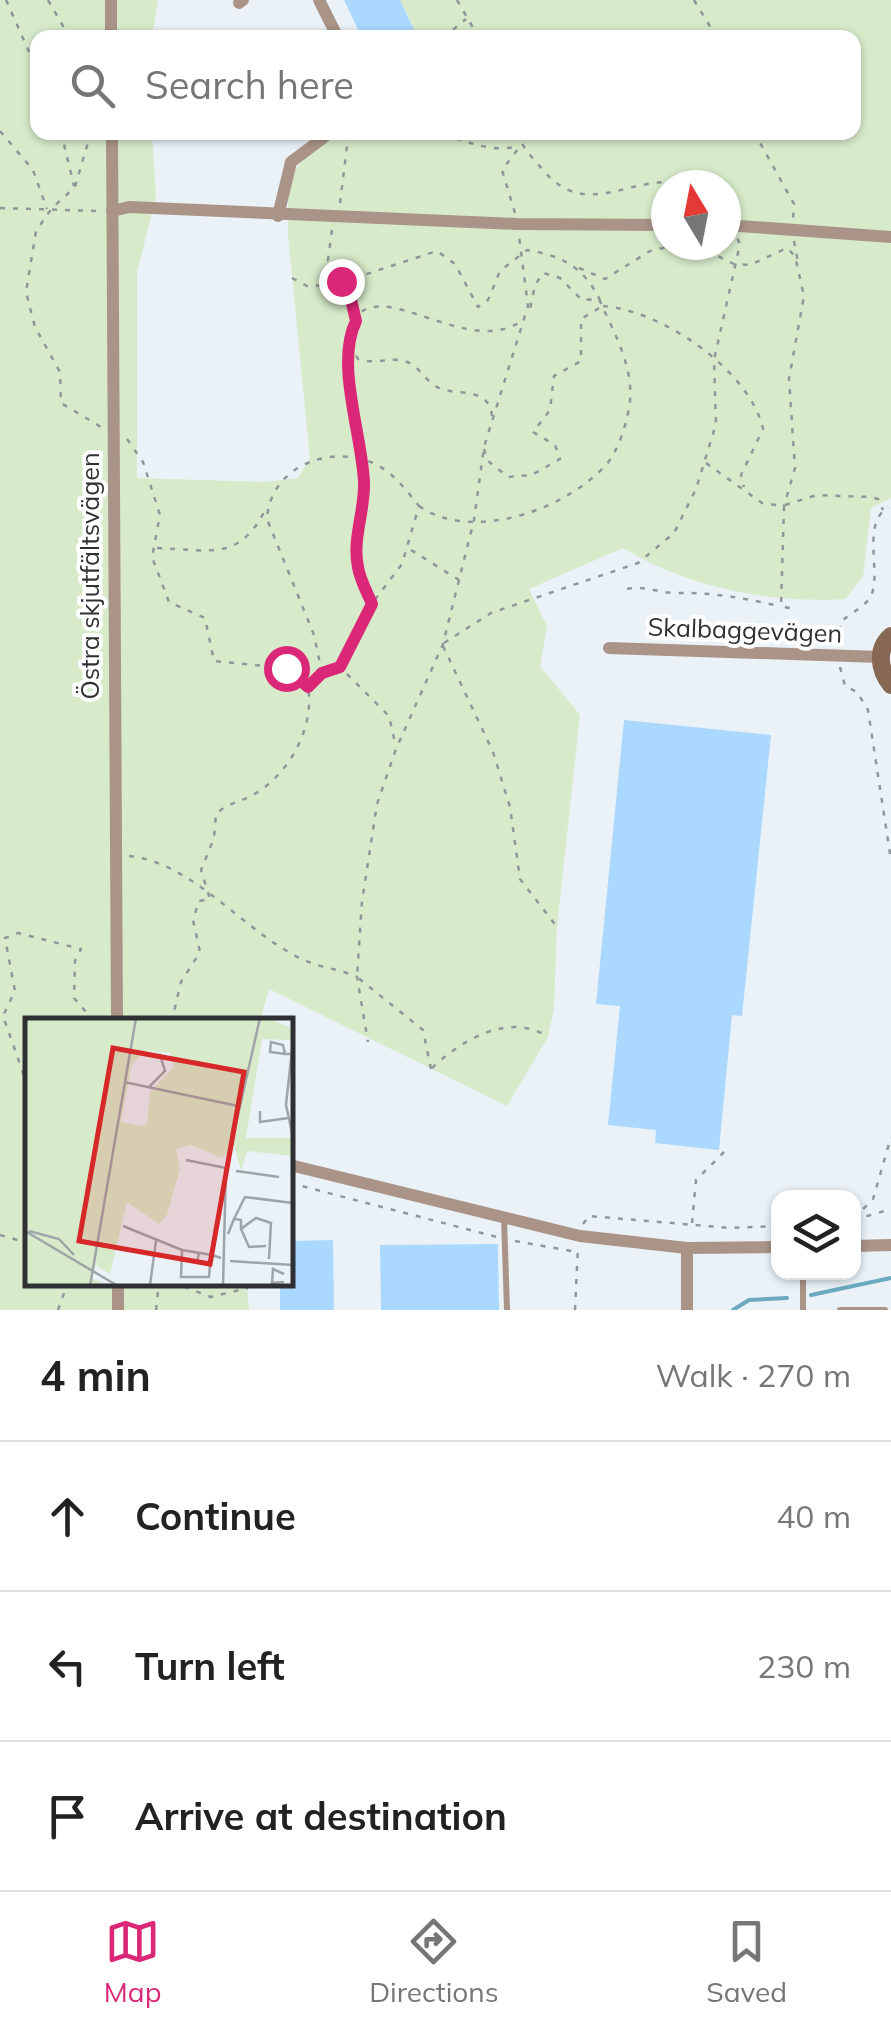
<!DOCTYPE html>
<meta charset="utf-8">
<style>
:root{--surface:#fff;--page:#f2f2f2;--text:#222;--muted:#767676;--line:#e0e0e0;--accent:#db2777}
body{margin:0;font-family:Mulish,sans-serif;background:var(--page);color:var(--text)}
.controls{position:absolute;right:30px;bottom:30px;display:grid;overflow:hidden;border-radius:20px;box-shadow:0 2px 8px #0004}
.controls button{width:90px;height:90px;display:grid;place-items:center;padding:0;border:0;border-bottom:2px solid var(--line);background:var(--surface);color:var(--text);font:50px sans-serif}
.compass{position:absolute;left:651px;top:170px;width:90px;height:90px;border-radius:50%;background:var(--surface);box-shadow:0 2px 8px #0004;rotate:350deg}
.stop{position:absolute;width:30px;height:30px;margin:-22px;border:8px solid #db2777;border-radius:50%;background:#fff}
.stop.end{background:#db2777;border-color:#fff;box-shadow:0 2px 10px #0008}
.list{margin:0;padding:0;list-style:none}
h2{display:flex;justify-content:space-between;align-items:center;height:130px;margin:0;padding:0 40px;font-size:42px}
h2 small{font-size:32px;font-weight:400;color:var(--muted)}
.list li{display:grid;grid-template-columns:65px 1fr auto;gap:30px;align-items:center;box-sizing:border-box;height:150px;padding:0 40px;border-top:2px solid var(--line)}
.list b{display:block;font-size:38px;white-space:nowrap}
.list em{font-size:32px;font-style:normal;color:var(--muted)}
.icon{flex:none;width:55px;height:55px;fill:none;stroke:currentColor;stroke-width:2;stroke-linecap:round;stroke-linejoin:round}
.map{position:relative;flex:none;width:891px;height:1310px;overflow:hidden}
.search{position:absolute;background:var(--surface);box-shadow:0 2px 8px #0004;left:30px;right:30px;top:30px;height:110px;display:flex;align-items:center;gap:25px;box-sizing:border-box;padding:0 35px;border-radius:20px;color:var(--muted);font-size:38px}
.sheet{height:580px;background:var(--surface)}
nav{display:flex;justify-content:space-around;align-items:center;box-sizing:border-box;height:140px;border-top:2px solid var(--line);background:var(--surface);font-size:28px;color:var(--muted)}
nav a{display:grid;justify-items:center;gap:5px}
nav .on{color:var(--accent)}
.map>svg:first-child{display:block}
.green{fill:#d7ebca;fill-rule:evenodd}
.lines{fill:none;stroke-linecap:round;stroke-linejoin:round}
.stream{stroke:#6ca9c0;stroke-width:4}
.building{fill:#aad8fe}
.path{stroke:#91969a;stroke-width:2.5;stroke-dasharray:5 8;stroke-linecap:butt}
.service{stroke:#aa9487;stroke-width:6}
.minor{stroke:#aa9487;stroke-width:12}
.secondary{stroke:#876855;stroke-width:18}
.route{stroke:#db2777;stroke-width:12}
.labels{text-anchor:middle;stroke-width:8;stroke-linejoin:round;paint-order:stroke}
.street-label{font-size:25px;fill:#2e3033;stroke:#fff}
.inset-road{fill:none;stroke:#9fa4a9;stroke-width:2.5}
.view{fill:#d62828;fill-opacity:0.15;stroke:#d62828;stroke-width:5}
.inset-edge{fill:none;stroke:#2e3033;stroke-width:5}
</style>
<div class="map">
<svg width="891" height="1310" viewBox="0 0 891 1310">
<rect width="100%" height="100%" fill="#eaf2f8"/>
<path class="green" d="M0,0h158l-6,37 -114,1v94l114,1 4,63 -19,77v205l127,4 34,-4 12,-19 -22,-224v-57l19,-22 34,-23 513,-1v-94l-436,-1 -18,-37h491v498l-20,10 -8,69 -18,22c-74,5 -158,-12 -222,-51l-94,41 18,37 -7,40 40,49 -23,212 -3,81 -6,29 -41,69 -238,-117 -9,31h-232v262l219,1 2,27h-249zM666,185h60v60h-60z"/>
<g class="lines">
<g class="stream">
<polyline points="811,1295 891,1278"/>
<polyline points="733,1310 749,1300 787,1298"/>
</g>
</g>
<g class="building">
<polygon points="344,0 400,0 418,38 362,38"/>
<polygon points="624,720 771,735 742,1016 732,1015 719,1150 655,1143 656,1130 608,1125 620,1006 596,1004"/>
<polygon points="333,1240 334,1310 280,1310 280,1282 290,1282 290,1241"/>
<polygon points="498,1244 499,1310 381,1310 380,1245"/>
</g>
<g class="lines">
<g class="path">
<polyline points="6,0 38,72"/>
<polyline points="48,0 70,38"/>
<polyline points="457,0 479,38"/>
<polyline points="694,0 717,38"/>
<polyline points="443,38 466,19"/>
<polyline points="0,131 33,170 47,209"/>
<polyline points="61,132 74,186"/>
<polyline points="91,132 75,187 52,208 36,231 26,292 35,327 60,372 61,403 101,427"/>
<path d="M431,132c32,6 55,22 88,14"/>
<path d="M517,132c5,16 16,26 26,38 45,54 92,-1 147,15"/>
<polyline points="754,132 794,204 793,218"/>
<polyline points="340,203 347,146 351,139 373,132"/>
<polyline points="0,208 98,211"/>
<polyline points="515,213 502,170 521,145"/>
<polyline points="332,230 328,260 346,278 356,318"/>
<polyline points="794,241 798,262"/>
<polyline points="695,245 734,264 750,265 787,248 795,256 804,296 789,379 795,468 784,506"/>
<polyline points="579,268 605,279 650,251 676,245"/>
<path d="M292,278l15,8 26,-1 104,-34 18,13 23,43 10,-7 12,-29 27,-21c35,6 56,16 73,50"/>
<path d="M603,306c58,4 147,64 160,123l-22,46 3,12"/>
<path d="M350,348c-4,40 10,77 13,117 4,60 -16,77 9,139"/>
<path d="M492,416c-3,-32 -38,-18 -57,-30 -12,-8 -16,-21 -31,-25 -14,-4 -28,4 -46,-2 -11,-19 -6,-29 3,-47 34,-25 112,45 162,8"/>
<path d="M127,439l16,23 17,53 -8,42 17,45 36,16 9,43 72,7 22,19c7,40 -19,89 -57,109 -14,7 -23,7 -35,18l-2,24 -13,32 9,29 -11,2 -6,19 7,32 -19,30 -9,38"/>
<polyline points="484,449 488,461 508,477 532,475 560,459 555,445 533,432 550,410 554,376 581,361 581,319 601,307"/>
<polyline points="706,463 762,503 784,506 781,606 797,610"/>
<polyline points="785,505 817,495 870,497 878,499 883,510"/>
<path d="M419,506c53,37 146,4 187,-41 13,-15 22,-45 24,-64 3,-37 -17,-70 -31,-102l-17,1 -22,-22 -17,-5 -8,12 -5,24"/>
<path d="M157,548c54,2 84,14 110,-42"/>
<polyline points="411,550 459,580"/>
<path d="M627,589c18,-4 31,4 48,4 36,-1 68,5 104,13"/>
<polyline points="444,643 491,613 638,563 674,533 696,489 716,424 714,360 740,244 736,236"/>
<path d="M839,644l1,-21c11,-12 29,-16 33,-33 6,-25 -10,-67 15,-83"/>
<polyline points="443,646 493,752 510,807 520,879 557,927"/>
<polyline points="840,667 845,686 857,692 868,710 891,860"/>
<path d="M322,673l-8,-38 -47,-116c3,-52 62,-75 106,-56 20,9 33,27 46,43l-17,58 -38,50 -24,53 49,49 7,31"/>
<polyline points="308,687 322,673 338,668"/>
<path d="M129,856c66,7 115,77 175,104 17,8 36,9 53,17l11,65"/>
<path d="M432,1068c28,-27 78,-57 116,-31"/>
<polyline points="431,1069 423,1030 357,977 362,901 377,804 396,749 443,644 474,520 484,447 528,306 519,236"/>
<polyline points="28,1087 3,1016 15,991 5,938 18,933 81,949 75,961 74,998 93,1020"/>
<polyline points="290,1183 497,1237"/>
<polyline points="854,1218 873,1199 891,1137"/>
<polyline points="854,1220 891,1209"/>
<polyline points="692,1223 696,1180 724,1152"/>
<polyline points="583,1224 589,1216 730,1228 778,1226"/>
<polyline points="0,1235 28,1243"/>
<polyline points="515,1241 577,1252"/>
<polyline points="172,1282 211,1297 248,1288"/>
<polyline points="58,1310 68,1282"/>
<polyline points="156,1310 159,1282"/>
<polyline points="575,1310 578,1247"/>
</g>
<g class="service">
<polyline points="504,1218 507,1310"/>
<polyline points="803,1310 803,1272"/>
<polyline points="840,1310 885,1310"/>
</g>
<g class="minor">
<polyline points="111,0 111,38"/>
<polyline points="319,0 338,38"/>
<polyline points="239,3 243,0"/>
<polyline points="112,132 117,1020"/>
<polyline points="112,211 129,207 517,224 666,225"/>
<polyline points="278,216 291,162 331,132"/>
<polyline points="726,225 891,237"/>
<polyline points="609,648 880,657"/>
<polyline points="290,1165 580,1236 687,1248"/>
<polyline points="854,1246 891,1245"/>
<polyline points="118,1282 118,1310"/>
<polyline points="687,1310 687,1248 778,1247"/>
</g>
<path class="secondary" d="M891,636c-15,13 -12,34 0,49"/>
</g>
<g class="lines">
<path class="route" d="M286,668l22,19 14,-14 18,-6 32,-63c-5,-12 -12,-24 -14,-37 -6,-28 7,-56 6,-85 -2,-48 -29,-118 -8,-161l-10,-43 -5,3"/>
</g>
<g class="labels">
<g class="street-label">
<text transform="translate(90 576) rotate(-90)" y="9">Östra skjutfältsvägen</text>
<text transform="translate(745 630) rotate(2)" y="9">Skalbaggevägen</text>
</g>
</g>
<g transform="translate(25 1018)">
<rect width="268" height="268" fill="#eaf2f8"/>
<path d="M0,0h242l25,10 -2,12 -28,-1 -16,99h45l1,18 -45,-5 -6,20 -7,-26 -12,13 -31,-13 -15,4 4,20 -13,46 -8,9 -32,-22 -17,72 -14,-9 -5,13 17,7h-83zM118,33l27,2 4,14 -24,24 -3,33 -7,2 -19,-4 11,-57z" fill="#d7ebca" fill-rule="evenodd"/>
<path class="inset-road" d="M268,23l-7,64 7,32M260,36l-2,-9 -12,-3 -1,10 15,2h5M123,37h12l5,16 -16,16M99,64l114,24M235,93v11l28,-4M161,142l40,8M211,153l43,6M209,201l11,-22 48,6M98,208l59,24M0,213l93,55M4,213l30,8 15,16M203,216l6,-15 7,1v9M241,228l-17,1 -8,-18 15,-11 15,5 -2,36M174,235l-2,9 13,2 -1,13h-28l1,-27 30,5 9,3M205,243l63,4M259,264l-12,1 1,-14 11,5M125,267l6,-44M65,268l46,-268M198,268l3,-118 34,-150"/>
<path class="view" d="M88,30l131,24 -34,192 -131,-23z"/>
<rect width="268" height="268" class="inset-edge"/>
</g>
</svg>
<div class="controls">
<button><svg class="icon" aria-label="layers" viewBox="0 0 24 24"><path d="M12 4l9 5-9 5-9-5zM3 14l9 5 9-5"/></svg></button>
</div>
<svg class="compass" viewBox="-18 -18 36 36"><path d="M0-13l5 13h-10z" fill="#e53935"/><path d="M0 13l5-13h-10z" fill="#767676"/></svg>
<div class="stop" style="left:286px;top:668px"></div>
<div class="stop end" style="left:341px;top:281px"></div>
<div class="search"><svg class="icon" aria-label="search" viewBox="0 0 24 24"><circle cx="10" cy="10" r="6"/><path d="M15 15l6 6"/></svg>Search here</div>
</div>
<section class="sheet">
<h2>4 min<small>Walk · 270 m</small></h2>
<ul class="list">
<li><svg class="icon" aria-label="ahead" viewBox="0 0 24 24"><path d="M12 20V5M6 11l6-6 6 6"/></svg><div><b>Continue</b></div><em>40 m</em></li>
<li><svg class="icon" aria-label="left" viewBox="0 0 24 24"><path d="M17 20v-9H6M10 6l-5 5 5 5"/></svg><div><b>Turn left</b></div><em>230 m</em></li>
<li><svg class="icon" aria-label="arrive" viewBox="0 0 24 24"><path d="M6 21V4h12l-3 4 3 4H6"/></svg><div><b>Arrive at destination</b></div></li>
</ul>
</section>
<nav>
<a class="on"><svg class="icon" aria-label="map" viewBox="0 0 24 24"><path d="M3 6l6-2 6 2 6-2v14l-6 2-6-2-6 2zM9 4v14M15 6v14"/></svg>Map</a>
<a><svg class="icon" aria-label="directions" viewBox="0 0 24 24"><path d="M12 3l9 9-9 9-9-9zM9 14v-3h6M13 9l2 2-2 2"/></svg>Directions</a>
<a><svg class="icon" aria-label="saved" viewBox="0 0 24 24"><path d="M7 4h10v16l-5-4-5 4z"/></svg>Saved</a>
</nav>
